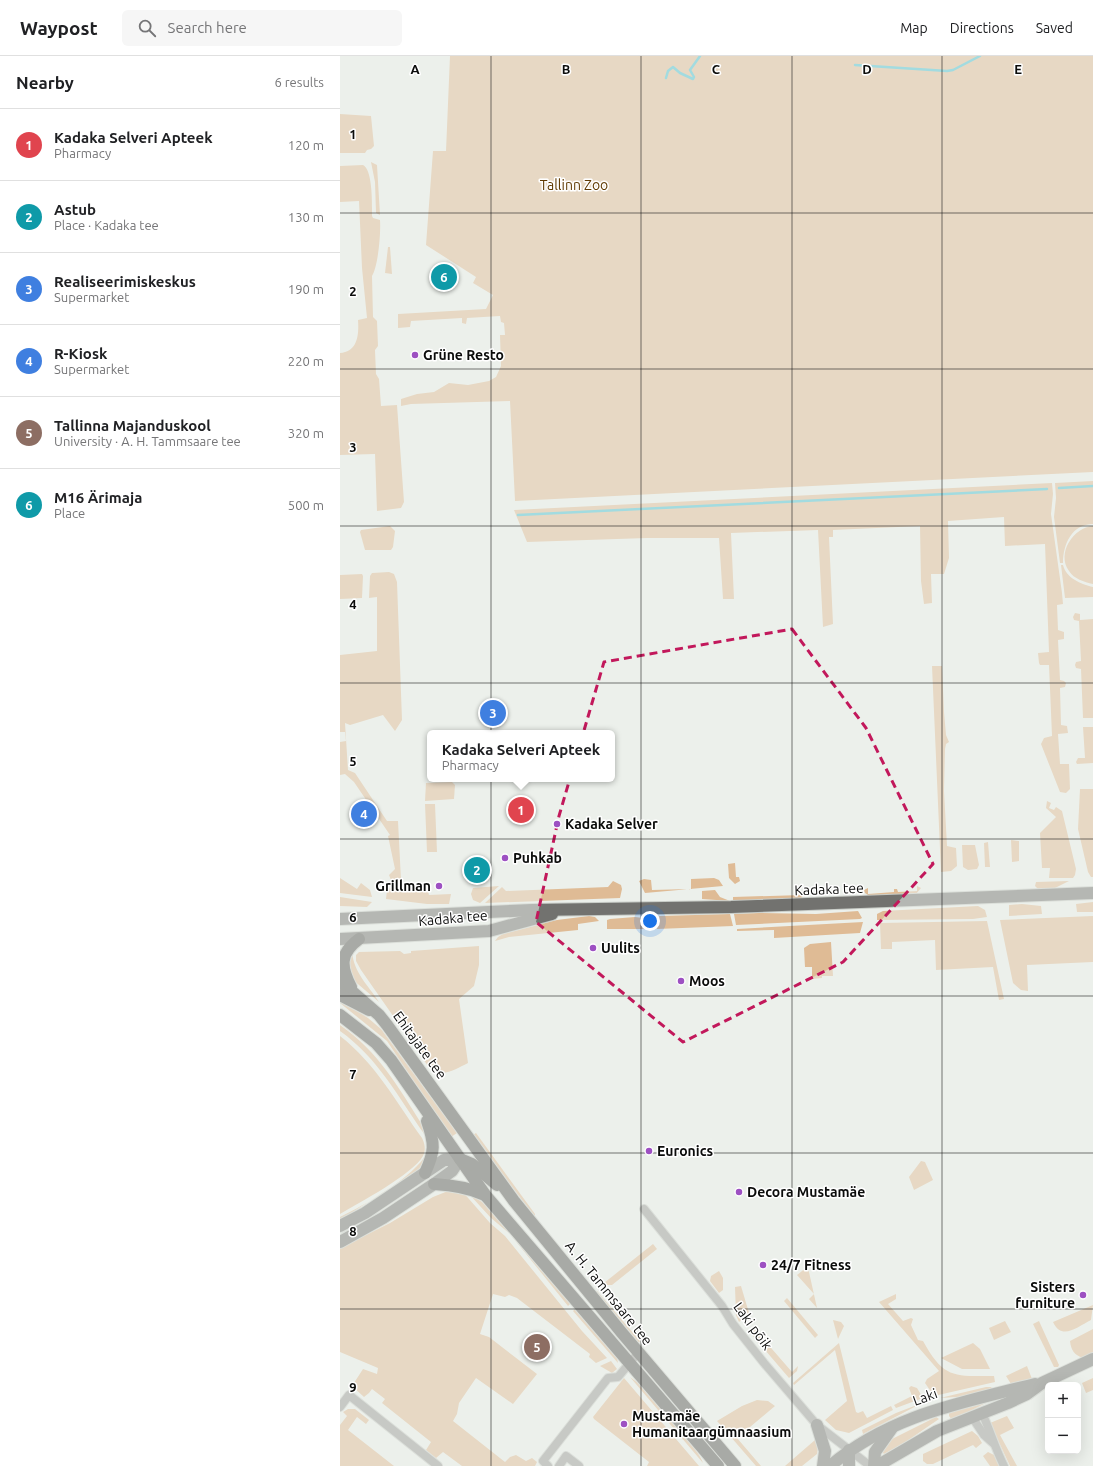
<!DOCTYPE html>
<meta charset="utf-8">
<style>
:root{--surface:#fff;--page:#f6f6f6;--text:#202124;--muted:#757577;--line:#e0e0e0;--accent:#9d50c2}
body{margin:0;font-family:Ubuntu,sans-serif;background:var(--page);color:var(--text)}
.controls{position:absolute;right:12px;bottom:12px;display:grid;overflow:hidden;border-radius:6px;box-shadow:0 4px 16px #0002}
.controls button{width:36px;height:36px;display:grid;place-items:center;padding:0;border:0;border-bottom:1px solid var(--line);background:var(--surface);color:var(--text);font:20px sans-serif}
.you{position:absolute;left:310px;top:865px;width:14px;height:14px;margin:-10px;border:3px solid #fff;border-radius:50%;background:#1a73e8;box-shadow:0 0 0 6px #1a73e833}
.badge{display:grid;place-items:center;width:26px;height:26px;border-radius:50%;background:var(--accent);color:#fff;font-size:13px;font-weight:700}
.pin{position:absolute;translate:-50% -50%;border:2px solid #fff;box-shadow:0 1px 4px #0006}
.popup{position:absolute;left:87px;top:674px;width:188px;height:52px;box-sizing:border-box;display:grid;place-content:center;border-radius:6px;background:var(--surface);filter:drop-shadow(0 1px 3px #0005);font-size:13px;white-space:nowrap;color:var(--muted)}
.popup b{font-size:15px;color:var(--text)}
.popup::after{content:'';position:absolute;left:50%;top:100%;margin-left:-8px;border:8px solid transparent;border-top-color:var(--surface)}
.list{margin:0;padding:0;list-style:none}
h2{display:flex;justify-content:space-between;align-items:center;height:52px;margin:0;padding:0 16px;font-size:17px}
h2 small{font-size:13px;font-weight:400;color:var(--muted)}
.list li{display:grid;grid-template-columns:26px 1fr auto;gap:12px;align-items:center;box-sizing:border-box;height:72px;padding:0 16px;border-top:1px solid var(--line)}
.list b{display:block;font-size:15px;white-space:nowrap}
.list p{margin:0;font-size:13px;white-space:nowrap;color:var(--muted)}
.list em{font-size:13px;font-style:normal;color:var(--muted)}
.icon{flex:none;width:22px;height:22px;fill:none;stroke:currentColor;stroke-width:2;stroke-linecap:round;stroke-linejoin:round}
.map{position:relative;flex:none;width:753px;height:1410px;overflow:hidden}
header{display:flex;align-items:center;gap:24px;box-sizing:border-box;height:56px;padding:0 20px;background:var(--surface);border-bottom:1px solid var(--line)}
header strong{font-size:19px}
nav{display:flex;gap:22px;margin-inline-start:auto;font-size:14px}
.search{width:280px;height:36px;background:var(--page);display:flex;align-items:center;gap:10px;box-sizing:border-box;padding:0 14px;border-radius:6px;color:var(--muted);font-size:15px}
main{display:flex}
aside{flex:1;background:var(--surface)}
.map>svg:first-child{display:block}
.green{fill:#dfbb95}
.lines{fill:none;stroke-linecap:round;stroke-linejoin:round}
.stream{stroke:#47c1d2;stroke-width:2.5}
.street-casing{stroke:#c8ccc7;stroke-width:10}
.secondary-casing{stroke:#c8ccc7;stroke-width:14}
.primary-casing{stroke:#c8ccc7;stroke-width:14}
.street{stroke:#9a9a98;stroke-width:8}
.secondary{stroke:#72726f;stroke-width:12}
.primary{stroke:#565552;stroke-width:12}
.marked{fill:none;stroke:#c2185b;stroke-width:3;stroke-dasharray:8 5;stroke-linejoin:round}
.grid{fill:none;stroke:#0b0c0b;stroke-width:1;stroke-opacity:0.55}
.poi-dot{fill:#9d50c2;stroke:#fff;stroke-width:1.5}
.labels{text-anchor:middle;stroke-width:3;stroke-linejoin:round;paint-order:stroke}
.park-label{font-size:14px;fill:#603a02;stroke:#fff}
.poi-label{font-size:14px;font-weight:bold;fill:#0b0c0b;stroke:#fff;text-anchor:start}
.street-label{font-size:14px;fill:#0b0c0b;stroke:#fff}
.grid-label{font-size:13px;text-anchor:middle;font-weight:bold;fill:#0b0c0b;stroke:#fff;stroke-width:3;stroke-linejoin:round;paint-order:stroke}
</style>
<header>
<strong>Waypost</strong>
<div class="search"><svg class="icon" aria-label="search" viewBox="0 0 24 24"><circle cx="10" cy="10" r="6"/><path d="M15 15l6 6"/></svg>Search here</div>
<nav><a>Map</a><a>Directions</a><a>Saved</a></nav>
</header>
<main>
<aside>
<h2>Nearby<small>6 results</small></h2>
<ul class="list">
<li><span class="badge" style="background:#e0444e">1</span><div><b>Kadaka Selveri Apteek</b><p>Pharmacy</p></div><em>120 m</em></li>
<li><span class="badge" style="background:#0f9aa8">2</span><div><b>Astub</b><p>Place · Kadaka tee</p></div><em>130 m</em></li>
<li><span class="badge" style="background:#3f7fe0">3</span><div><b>Realiseerimiskeskus</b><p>Supermarket</p></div><em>190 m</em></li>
<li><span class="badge" style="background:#3f7fe0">4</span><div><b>R-Kiosk</b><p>Supermarket</p></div><em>220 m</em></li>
<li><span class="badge" style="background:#8d6e63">5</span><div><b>Tallinna Majanduskool</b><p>University · A. H. Tammsaare tee</p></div><em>320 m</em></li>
<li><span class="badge" style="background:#0f9aa8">6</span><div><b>M16 Ärimaja</b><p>Place</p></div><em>500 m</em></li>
</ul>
</aside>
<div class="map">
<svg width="753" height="1410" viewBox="0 0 753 1410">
<rect width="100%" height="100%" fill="#ecf0eb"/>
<g class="green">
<polygon points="110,0 753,0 753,416 175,445 170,345 71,348 61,350 61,343 77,338 94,336 109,327 128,329 149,325 156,321 161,310 160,279 165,279 164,267 161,266 160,260 127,262 126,268 122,267 122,262 71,265 70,271 58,272 58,258 146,253 153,239 133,227 136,221 86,189 93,95 106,95"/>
<polygon points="0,58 31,60 34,90 31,93 27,94 25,97 0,97"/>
<polygon points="31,106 37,109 40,159 36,157 35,126"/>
<path d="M23,109c10,5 9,40 9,51l1,2 7,2c1,13 -2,47 -8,56l1,41 4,4 1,25 -3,4 1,24 3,5 2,27 16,-1 7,97 -3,6 -24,3 -2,-57 -35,1v-102c18,-1 19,-19 18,-33l9,-2 -5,-50 -3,-67 -19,1v-36z"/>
<polygon points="48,191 50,191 52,218 45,217"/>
<path d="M753,425v43c-21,0 -30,20 -30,39h-3l-6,-46 2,-19 -1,-15z"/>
<polygon points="712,427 713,438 711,458 722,537 723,548 717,549 718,574 724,576 724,583 718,584 720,624 724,625 726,627 725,631 720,632 721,669 727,670 728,677 718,678 720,708 729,708 730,733 726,737 720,736 701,688 704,682 712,680 709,609 700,609 699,607 698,597 709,596 705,488 665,490 664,461 608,465 609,502 604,518 591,518 592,547 584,548 581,525 580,470 493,474 493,481 489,481 493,568 483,571 478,474 391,477 394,543 383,543 379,482 307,482 187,486 174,454"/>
<polygon points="50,470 55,475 53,491 51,494 25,494 20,476 21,474"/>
<path d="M753,470v58c-9,-2 -19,-5 -24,-13 -13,-18 5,-44 24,-45z"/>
<path d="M721,509h2c3,13 18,19 30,22v10l-28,1z"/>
<polygon points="49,516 54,518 57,526 62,664 55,675 43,659 10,669 5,667 8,714 15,717 47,765 58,765 61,824 51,824 49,819 55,813 48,780 50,779 14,726 5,718 0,719 0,686 6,685 5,676 0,676 0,599 37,595 37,541 29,542 30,520 32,517"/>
<polygon points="22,518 23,520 22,542 0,543 0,519"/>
<polygon points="735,557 740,558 740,564 753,563 753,662 743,662 741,613 736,612 735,609 736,606 741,605 739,565 734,564 733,561"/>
<polygon points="592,610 602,610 604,656 606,679 609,686 606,688 605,693 604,735 607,790 616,792 617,810 611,815 601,816"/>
<polygon points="743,671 753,671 753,707 737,708 736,706 738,702 745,702"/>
<polygon points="112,726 115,729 114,743 85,745 86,727"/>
<polygon points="740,733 753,733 753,821 751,821 748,816 738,773"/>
<polygon points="707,745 711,747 709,752 714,754 716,751 722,755 736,813 735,819 733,822 709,822 710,812 702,812 700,777 716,761 706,752"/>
<polygon points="85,748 95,748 97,796 87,796"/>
<polygon points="671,784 679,785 679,805 672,806"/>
<polygon points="648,786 650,811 645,811 644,787"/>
<polygon points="622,789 635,789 639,809 637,813 628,814 623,811"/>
<polygon points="395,807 396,821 399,821 400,825 395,828 389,822 388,808"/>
<polygon points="0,822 17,833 21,827 30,834 32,841 0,837"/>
<polygon points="374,822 379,824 383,830 305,837 299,825 304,823 311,824 312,834 351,833 351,823"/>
<polygon points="273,825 281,829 282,833 280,842 145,847 162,831 166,835 268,831"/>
<polygon points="729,825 711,834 699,834 695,830 696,826"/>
<polygon points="159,830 140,847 133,844 131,838 133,832"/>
<polygon points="577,830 581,832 576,838 531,841 525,837 524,834 528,832 528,838 554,836 554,833 557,833 558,836 577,835"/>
<polygon points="50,832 64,833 65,836 88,835 89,839 111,838 109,848 87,848 46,843 47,834"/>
<polygon points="375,834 380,841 390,845 362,843 362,835"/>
<polygon points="465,834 466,834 461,843 393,846 393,841 462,839"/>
<polygon points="0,841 32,846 27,851 0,850"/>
<polygon points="753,846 753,856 737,856 736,848"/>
<polygon points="682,848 701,850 702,858 669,860 669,849"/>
<polygon points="638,850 645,854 647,861 633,863 537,864 537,858 543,855"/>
<polygon points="518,855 522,862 520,863 396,869 394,858 419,857 476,858"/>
<polygon points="390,858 393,870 317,873 315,869 317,861 320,860"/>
<polygon points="249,860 255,861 259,865 238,868 238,874 169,881 155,885 158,881 163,878 217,864"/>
<polygon points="753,860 753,906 687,909 688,935 681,934 673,927 660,864"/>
<polygon points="295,861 303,862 309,873 267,873 267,864 270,863"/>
<polygon points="647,865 664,943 659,944 653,911 596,914 595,884 552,886 552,893 541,893 540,867"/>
<polygon points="523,866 520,877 434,882 434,874 397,875 397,873"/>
<polygon points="491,886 493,920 482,920 482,922 472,923 472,911 465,911 464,892 470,888"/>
<path d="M139,890v19l-5,21 -15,13 9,64c-14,7 -27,16 -40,3l-67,-96 -5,-9v-6l3,-3 41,-1 4,3 7,-1v-2z"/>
<path d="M12,896c2,21 16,33 27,50l-27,-23 -5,-20z"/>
<polygon points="0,944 28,962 41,973 117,1077 111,1081 47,985 0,947"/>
<path d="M0,969c39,27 58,62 83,101l2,9c-27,-38 -46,-76 -85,-104z"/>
<path d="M0,980c36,28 56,66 82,102 3,6 4,12 1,18 -10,18 -64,47 -83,58z"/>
<polygon points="136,1077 195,1158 195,1159 194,1160 133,1079"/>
<path d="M87,1097l-5,13 -7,6 -75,48v-3c25,-12 74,-40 87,-64z"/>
<polygon points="581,1105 585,1106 593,1124 574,1134 569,1121"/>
<polygon points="108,1135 122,1135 150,1167 165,1180 242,1275 267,1302 256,1307 249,1301 250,1298 177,1242 169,1239 165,1241 153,1238 140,1278 149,1281 197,1318 173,1348 136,1322 119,1347 117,1358 113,1365 165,1406 170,1401 176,1399 186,1405 192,1402 197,1406 195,1410 122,1410 103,1396 96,1402 86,1394 91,1386 42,1347 45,1343 32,1333 29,1337 24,1341 12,1330 23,1313 37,1318 38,1312 0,1296 0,1192 50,1167 93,1141"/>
<polygon points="129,1138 142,1146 231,1247 228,1250 170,1178 151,1162"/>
<polygon points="313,1188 317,1193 272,1229 266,1229 264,1227"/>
<polygon points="467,1211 469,1216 477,1252 469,1243 474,1238 457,1219"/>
<polygon points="379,1215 383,1222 383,1234 379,1237 370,1225 371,1220"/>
<polygon points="401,1230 409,1257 399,1266 396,1259 395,1231"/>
<polygon points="257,1235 300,1285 298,1288 256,1237"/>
<path d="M556,1238v5l-8,5 15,17 8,-3 2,1 -2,6 7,15 5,1c21,38 31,35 71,35l1,6 -61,14 -9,-13 2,-4 12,-8 -60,-69z"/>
<polygon points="447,1242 478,1279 475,1282 444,1245"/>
<path d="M753,1249l-2,15c-14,7 -29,21 -38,2z"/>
<polygon points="235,1253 277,1302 278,1307 233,1255"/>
<polygon points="493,1264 501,1266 504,1270 498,1283"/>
<polygon points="665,1265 671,1276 654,1284 649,1272"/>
<polygon points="699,1265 719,1309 718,1311 714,1311 693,1268"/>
<polygon points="413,1271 452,1316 458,1310 457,1315 449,1322 413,1280 411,1276"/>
<path d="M753,1273v24l-10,5c-9,-3 -12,-8 -13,-17z"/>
<polygon points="499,1287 516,1356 518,1357 523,1355 527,1362 551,1350 553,1354 509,1377 496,1374 485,1364 507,1345 495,1294 454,1329 453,1327"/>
<polygon points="633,1287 640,1293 650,1313 622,1313 601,1302"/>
<polygon points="271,1305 277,1313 272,1317 260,1310"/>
<polygon points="687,1310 692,1323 671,1328 666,1320"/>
<path d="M290,1321l8,6c14,17 59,62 65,80z"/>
<polygon points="284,1322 359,1410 307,1410 309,1406 254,1363 253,1361"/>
<polygon points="753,1322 753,1334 746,1337 742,1327"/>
<polygon points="571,1330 577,1332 583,1342 556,1352 554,1349 572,1340 569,1332"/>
<path d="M646,1331h6c-11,10 -38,10 -52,11z"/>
<polygon points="656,1342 612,1364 609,1360 609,1356"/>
<polygon points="417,1344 428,1345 435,1350 397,1382 421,1410 416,1410 377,1365 402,1350"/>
<polygon points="582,1347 523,1378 522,1374 556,1357"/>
<polygon points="8,1353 15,1353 29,1364 26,1368 17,1361 8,1374 54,1410 0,1410 0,1369 7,1360 3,1356"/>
<polygon points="667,1360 674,1372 660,1379 677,1410 670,1410 650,1367"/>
<polygon points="596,1361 599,1363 564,1387 544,1398 540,1394 545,1388 554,1382"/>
<polygon points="632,1375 638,1380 642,1387 636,1392 633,1389 593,1408 587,1408 583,1405 583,1398"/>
<polygon points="475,1384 478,1392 477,1398 462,1410 445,1410"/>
<polygon points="648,1396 654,1399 659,1410 650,1410 643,1400"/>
</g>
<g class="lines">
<g class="stream">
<polyline points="515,9 607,15 613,14 640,0"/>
<polyline points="326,22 328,15 333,11 340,17 353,23 354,21 350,14 360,0"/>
<polyline points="719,432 753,430"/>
<polyline points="178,459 707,433"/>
</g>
<defs>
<g id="street">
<polyline points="304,1153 382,1250 393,1268 424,1307 477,1369 530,1410"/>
<polyline points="0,1351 9,1339 98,1410"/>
<path d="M642,1357c8,17 13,35 22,53"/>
<polyline points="627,1363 634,1364 644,1379 653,1387"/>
<polyline points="208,1410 203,1405 268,1322 278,1321 298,1297"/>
<polyline points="219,1410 226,1400 239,1410"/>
</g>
<g id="secondary">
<polyline points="0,863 192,854 391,851 753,837"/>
<polyline points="0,883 149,875 212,858"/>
<polyline points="0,1170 25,1157 104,1104 120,1103 112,1115 94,1128 43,1162 0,1186"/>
<polyline points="477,1369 485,1395 483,1410"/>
<path d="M490,1410c60,-51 131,-63 205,-82"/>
<polyline points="509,1410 509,1394"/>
<polyline points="534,1410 535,1396 552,1372"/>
<polyline points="537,1410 597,1375 668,1347 687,1338 702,1327 753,1303"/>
</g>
<g id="primary">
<polyline points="0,925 39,959 47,969 174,1145 282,1277 395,1410"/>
<path d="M11,931c-11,-21 -11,-34 8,-48"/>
<polyline points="0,939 29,954"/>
<polyline points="0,959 36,987 51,1004 146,1140 378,1410"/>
<polyline points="120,1103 132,1108 157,1129"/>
<path d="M85,1117c10,-22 10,-29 2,-52"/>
<path d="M94,1128c18,1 34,3 51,11"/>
</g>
</defs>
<use href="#street" class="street-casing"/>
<use href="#secondary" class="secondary-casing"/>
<use href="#primary" class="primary-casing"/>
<use href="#street" class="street"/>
<use href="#secondary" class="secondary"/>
<use href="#primary" class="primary"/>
</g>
<path d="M0 0H753V1410H0ZM452,573l74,99 67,136 -90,98 -160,80 -147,-120 23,-106 45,-154z" fill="#ecf0eb" fill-opacity=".55" fill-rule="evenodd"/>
<path class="marked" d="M452,573l74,99 67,136 -90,98 -160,80 -147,-120 23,-106 45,-154z"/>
<path class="grid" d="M151,0v1410M301,0v1410M452,0v1410M602,0v1410M0,157h753M0,313h753M0,470h753M0,627h753M0,783h753M0,940h753M0,1097h753M0,1253h753"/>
<g class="poi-dot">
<circle cx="75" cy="299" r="4"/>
<circle cx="217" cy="768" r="4"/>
<circle cx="165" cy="802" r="4"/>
<circle cx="99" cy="830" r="4"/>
<circle cx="253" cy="892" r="4"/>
<circle cx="341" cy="925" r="4"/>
<circle cx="309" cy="1095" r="4"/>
<circle cx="399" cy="1136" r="4"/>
<circle cx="423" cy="1209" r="4"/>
<circle cx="743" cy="1239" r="4"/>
<circle cx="284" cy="1368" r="4"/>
</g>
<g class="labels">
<g class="park-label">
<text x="234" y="134">Tallinn Zoo</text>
</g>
<g class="poi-label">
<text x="83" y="304">Grüne Resto</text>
<text x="225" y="773">Kadaka Selver</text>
<text x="173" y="807">Puhkab</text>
<text x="91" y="835" text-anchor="end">Grillman</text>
<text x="261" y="897">Uulits</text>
<text x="349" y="930">Moos</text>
<text x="317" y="1100">Euronics</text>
<text x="407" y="1141">Decora Mustamäe</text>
<text x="431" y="1214">24/7 Fitness</text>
<text x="735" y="1236" text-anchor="end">Sisters<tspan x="735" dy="16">furniture</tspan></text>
<text x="292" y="1365">Mustamäe<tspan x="292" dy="16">Humanitaargümnaasium</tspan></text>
</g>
<g class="street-label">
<text transform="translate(489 833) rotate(-2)" y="5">Kadaka tee</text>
<text transform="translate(113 862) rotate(-5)" y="5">Kadaka tee</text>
<text transform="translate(80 989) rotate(54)" y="5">Ehitajate tee</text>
<text transform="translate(269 1237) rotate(51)" y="5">A. H. Tammsaare tee</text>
<text transform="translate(413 1270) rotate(54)" y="5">Laki põik</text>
<text transform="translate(585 1341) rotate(-20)" y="5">Laki</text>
</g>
</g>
<g class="grid-label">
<text x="75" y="18">A</text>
<text x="226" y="18">B</text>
<text x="376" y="18">C</text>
<text x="527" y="18">D</text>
<text x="678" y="18">E</text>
<text x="13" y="83">1</text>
<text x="13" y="240">2</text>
<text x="13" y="396">3</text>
<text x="13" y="553">4</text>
<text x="13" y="710">5</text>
<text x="13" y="866">6</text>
<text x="13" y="1023">7</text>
<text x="13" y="1180">8</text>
<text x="13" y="1336">9</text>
</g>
</svg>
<div class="controls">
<button>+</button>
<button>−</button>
</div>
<div class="you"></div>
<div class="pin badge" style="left:181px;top:754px;background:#e0444e">1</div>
<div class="popup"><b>Kadaka Selveri Apteek</b>Pharmacy</div>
<div class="pin badge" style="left:137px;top:814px;background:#0f9aa8">2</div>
<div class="pin badge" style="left:153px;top:657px;background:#3f7fe0">3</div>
<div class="pin badge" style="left:24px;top:758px;background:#3f7fe0">4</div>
<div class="pin badge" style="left:197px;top:1291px;background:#8d6e63">5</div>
<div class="pin badge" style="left:104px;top:221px;background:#0f9aa8">6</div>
</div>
</main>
